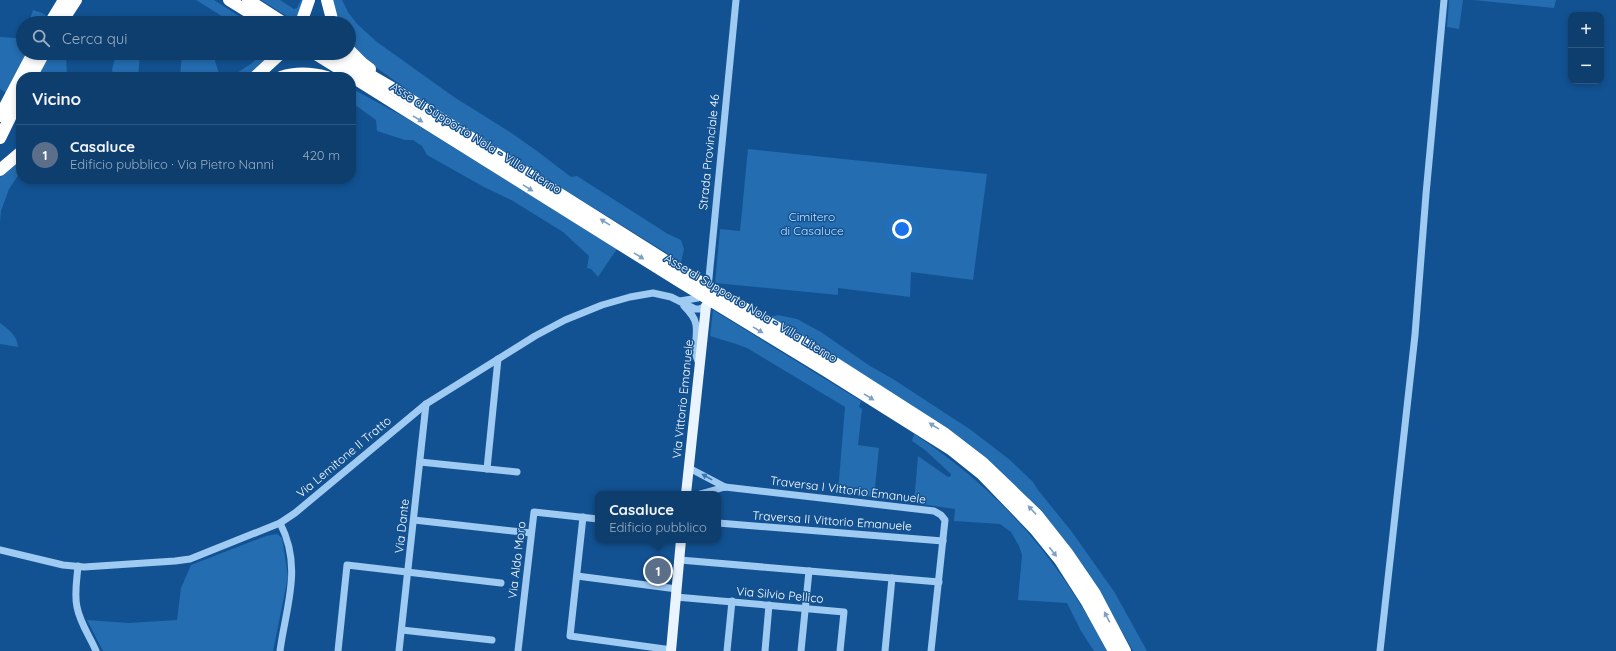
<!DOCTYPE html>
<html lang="it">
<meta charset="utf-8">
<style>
:root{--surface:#0e3e6e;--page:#1c4976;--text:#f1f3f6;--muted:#9baec2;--line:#2e5781;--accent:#ffc760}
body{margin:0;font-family:Quicksand,sans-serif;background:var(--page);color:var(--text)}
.controls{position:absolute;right:12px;top:12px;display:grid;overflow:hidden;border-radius:8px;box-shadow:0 2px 6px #0003}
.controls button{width:36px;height:36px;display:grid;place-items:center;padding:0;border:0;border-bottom:1px solid var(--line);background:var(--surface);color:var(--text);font:20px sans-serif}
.you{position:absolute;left:902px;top:229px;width:14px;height:14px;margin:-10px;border:3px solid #fff;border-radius:50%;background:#1a73e8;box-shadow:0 0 0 6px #1a73e833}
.badge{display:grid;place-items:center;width:26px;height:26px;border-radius:50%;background:var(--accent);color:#fff;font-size:13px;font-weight:700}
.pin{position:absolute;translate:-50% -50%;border:2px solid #fff;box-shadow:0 1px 4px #0006}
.popup{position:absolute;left:595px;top:491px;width:126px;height:52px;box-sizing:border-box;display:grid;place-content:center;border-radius:8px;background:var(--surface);filter:drop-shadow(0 1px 3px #0005);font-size:13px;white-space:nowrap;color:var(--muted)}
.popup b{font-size:15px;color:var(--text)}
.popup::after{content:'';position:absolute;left:50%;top:100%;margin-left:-8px;border:8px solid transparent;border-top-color:var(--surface)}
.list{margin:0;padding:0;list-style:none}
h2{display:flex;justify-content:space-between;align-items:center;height:52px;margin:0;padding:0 16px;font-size:17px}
h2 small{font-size:13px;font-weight:400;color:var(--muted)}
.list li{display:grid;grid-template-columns:26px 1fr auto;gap:12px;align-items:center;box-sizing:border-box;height:60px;padding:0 16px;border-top:1px solid var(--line)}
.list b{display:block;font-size:15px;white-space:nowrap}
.list p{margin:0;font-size:13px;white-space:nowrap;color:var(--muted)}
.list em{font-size:13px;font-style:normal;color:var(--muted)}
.icon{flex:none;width:22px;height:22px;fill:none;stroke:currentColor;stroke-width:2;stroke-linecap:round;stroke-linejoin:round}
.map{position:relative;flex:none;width:1616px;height:651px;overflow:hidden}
.search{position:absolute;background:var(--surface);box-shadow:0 2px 6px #0003;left:16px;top:16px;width:340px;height:44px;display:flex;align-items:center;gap:10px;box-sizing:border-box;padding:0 14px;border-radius:22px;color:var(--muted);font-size:15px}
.panel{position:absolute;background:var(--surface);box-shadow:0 2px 6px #0003;left:16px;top:72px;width:340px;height:112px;border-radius:16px}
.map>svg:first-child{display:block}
.green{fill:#246db1}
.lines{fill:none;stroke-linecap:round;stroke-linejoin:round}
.minor{stroke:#9fcaf2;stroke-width:7}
.major{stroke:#eaf4ff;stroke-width:10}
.highway{stroke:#fff;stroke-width:12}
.oneway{fill:#7da0c3}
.oneway2{fill:#3c76af}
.labels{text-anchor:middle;stroke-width:3;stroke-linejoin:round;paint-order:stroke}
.street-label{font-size:12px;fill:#fff;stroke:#125292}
.park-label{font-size:12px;fill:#c6e3fd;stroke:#125292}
</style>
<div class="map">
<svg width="1616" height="651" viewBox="0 0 1616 651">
<rect width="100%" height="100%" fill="#125292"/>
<g class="green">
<polygon points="196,0 214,0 250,23 233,23"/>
<polygon points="261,0 280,0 294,9 297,8 301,0 305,0 296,22"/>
<polygon points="330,0 342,0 348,12 357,24 377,42 454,97 510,132 537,151 571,177 577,176 668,234 681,240 684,249 681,262 438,111 364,59 349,44 349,23 337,23"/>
<polygon points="1449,0 1463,0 1459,29 1447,27"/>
<polygon points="1473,0 1556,0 1554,8"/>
<polygon points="33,10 42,13 57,23 29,23"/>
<polygon points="23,36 23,53 66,53 67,77 21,77 21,102 0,89 0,37 15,38"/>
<polygon points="116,53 140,53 138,77 114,77 112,70"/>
<polygon points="182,53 217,53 215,61 220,77 180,77"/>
<polygon points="262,53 274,53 256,70 245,77 231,77 252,63"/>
<polygon points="351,88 406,118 617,249 598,277 591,269 587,268 589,256 563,232 513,201 484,187 427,155 422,146 413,140 405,140 377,131 376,120 351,102"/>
<polygon points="748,149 987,174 973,280 911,272 910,297 838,288 838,295 715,283 720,229 740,231"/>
<polygon points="21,156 21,171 9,189 1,211 0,223 0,177 10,166"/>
<polygon points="713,310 861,401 859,407 862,409 858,445 879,448 874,497 838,492 845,407 747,348 736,344 710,336"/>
<polygon points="778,315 797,319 821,332 870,366 893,379 971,430 1010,460 1033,482 1038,490 1072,532 1115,593 1147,651 1133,651 1099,591 1027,497 988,461 770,317"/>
<path d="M0,323c9,7 17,12 18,24l-18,-3z"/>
<path d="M914,434c87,57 145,125 193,217h-13l-13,-20 -14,-28 -49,-3 4,-45 -3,-9 -8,-14 -11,-8 -46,-3 1,-12 -41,-6 4,-47 30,21 3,-1v-2l-26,-24 -13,-9z"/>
<polygon points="277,534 282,538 288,577 273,651 103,651 87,620 129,623 177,620 181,588 191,565 266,536"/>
</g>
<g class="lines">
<g class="minor">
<polyline points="708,288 736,0"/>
<polyline points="680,301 698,298 701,293"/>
<path d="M684,306c5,5 11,11 12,19 2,12 -4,27 3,38"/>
<polyline points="420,462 517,472"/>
<polyline points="689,468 725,487"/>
<polyline points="487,469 498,359"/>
<polyline points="700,494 725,487 934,511 941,515 945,520 931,651"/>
<polyline points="583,517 570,636 672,650"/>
<polyline points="414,520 531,533"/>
<polyline points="718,523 943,541"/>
<polyline points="0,550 63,565 84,567 175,561 190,559 280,523 295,513 426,404 535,336 565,320 602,305 630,297 653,293 671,297 695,309 700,309 706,306"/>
<polyline points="680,560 939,582"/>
<path d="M78,566c-1,13 -4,28 -1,41 3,16 13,30 19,44"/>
<polyline points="577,576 677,589"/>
<polyline points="676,597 844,612 840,651"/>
<polyline points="402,630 492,640"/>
<path d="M280,651c6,-45 23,-84 0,-128"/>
<polyline points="338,651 347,565 501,583"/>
<polyline points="399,651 426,404"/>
<polyline points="518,651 534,512 598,519"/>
<polyline points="727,651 732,601"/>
<polyline points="765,651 769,605"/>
<polyline points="801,651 809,571"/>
<polyline points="885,651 892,578"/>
<polyline points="1380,651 1415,335 1426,194 1444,0"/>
</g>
<g class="major">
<polyline points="686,494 706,306"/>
<polyline points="671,651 681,540"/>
</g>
<g class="highway">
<polyline points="229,0 266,23"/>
<polyline points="248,0 284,23"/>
<polyline points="327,0 333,23"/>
<polyline points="50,23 64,0"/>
<polyline points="61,23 76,0"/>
<polyline points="301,23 309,0"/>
<polyline points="349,50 362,63 370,69"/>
<polyline points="314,53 682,283 825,370 952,450 982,474 1035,529 1060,560 1087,602 1114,651"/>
<polyline points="332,53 392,88 685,273 816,351 944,433 983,463 1037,515 1067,553 1095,594 1125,651"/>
<polyline points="31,77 44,53"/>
<polyline points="255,77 281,53"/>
<path d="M281,77c15,-5 31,-4 46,0"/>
<polyline points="0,116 33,53"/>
<polyline points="0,138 21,95"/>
<polyline points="0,170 21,152"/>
</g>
</g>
<defs><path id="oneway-solid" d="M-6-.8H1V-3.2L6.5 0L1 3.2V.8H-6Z"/></defs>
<g class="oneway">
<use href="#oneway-solid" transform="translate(418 119) rotate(32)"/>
<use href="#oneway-solid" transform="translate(528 188) rotate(32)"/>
<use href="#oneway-solid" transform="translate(605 222) rotate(-148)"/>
<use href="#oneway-solid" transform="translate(639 256) rotate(32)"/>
<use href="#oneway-solid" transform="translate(758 330) rotate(31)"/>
<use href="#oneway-solid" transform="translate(869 397) rotate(32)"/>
<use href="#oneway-solid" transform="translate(934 426) rotate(-148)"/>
<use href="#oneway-solid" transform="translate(1032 510) rotate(-133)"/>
<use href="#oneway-solid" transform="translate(1053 552) rotate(52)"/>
<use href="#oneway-solid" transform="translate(1107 617) rotate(-118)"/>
</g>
<use class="oneway2" href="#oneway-solid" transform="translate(707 477) rotate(-151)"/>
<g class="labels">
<g class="street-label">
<text transform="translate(476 138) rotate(32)" y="4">Asse di Supporto Nola - Villa Literno</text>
<text transform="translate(709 152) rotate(-84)" y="4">Strada Provinciale 46</text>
<text transform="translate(751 308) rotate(31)" y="4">Asse di Supporto Nola - Villa Literno</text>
<text transform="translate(683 399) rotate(-84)" y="4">Via Vittorio Emanuele</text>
<text transform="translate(344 457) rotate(-40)" y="4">Via Lemitone II Tratto</text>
<text transform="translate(848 490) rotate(7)" y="4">Traversa I Vittorio Emanuele</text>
<text transform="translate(832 521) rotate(4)" y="4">Traversa II Vittorio Emanuele</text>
<text transform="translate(402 526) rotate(-84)" y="4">Via Dante</text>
<text transform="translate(517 560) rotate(-83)" y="4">Via Aldo Moro</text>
<text transform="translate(780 595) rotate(5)" y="4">Via Silvio Pellico</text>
</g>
<g class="park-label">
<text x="812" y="221">Cimitero<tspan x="812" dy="14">di Casaluce</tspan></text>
</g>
</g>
</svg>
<div class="controls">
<button>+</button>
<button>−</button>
</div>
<div class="you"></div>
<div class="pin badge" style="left:658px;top:571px;background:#5c6f8a">1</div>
<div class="popup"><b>Casaluce</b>Edificio pubblico</div>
<div class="search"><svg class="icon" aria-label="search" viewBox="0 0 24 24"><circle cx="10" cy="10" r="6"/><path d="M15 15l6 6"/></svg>Cerca qui</div>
<section class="panel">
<h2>Vicino<small></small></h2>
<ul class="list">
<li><span class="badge" style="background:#5c6f8a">1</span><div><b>Casaluce</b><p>Edificio pubblico · Via Pietro Nanni</p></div><em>420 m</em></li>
</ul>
</section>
</div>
